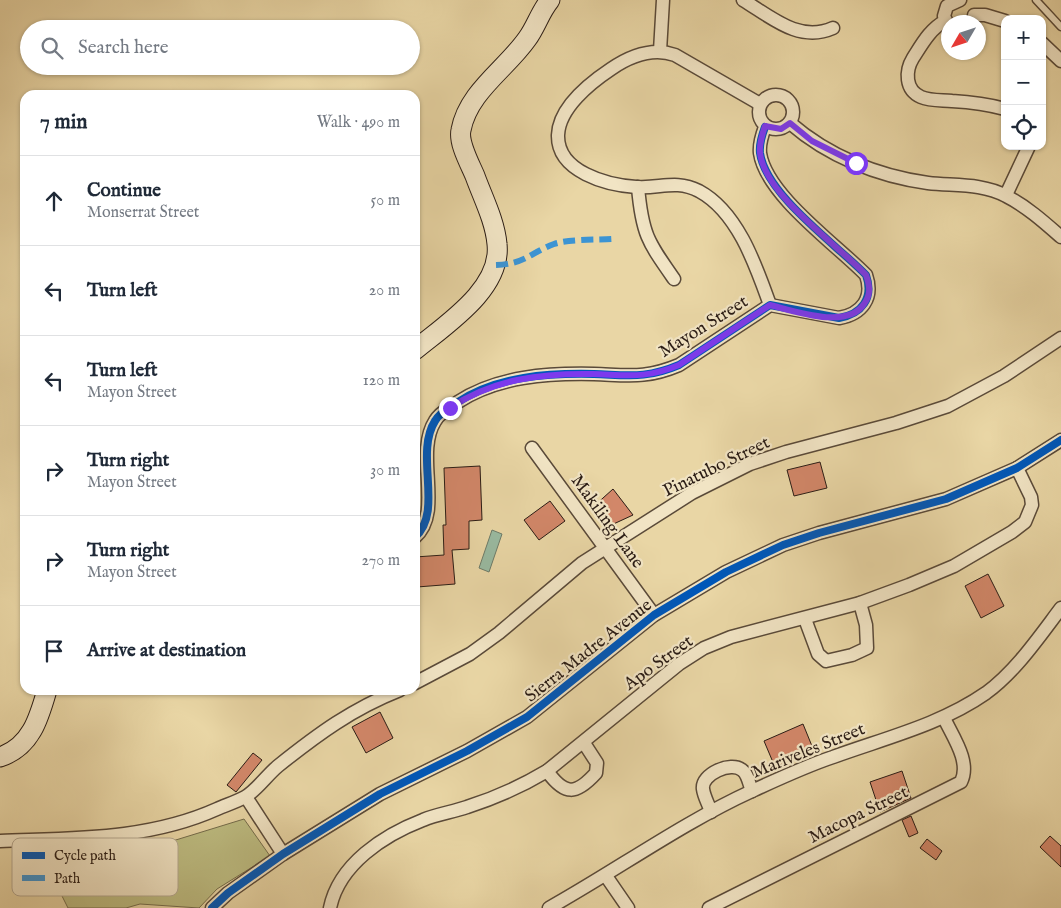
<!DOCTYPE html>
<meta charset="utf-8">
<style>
:root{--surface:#fff;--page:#f2f2f3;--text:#1f2937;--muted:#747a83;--line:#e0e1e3}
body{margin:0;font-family:"IM FELL English",serif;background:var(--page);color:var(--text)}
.controls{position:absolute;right:15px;top:15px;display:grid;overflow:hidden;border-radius:10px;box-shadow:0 1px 4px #0004}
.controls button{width:45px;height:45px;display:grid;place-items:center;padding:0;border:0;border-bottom:1px solid var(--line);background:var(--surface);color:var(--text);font:25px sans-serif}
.compass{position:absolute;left:941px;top:15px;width:45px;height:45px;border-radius:50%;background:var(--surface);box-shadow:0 1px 4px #0004;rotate:231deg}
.stop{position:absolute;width:15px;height:15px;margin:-11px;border:4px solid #7c3aed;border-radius:50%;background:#fff}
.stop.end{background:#7c3aed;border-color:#fff;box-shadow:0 1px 5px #0008}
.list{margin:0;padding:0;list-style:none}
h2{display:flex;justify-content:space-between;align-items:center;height:65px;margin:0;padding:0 20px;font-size:21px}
h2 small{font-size:16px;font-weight:400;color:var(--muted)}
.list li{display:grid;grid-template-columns:32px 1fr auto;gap:15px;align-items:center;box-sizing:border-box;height:90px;padding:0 20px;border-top:1px solid var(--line)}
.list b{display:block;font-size:19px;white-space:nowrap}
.list p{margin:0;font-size:16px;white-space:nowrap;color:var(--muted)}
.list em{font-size:16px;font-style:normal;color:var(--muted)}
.icon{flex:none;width:28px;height:28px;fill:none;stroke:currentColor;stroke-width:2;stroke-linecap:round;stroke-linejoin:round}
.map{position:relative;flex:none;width:1061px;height:908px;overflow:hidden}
.search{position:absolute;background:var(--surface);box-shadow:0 1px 4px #0004;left:20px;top:20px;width:400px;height:55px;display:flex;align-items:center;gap:12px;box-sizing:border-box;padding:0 18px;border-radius:28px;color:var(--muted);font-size:19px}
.panel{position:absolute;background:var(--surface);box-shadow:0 1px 4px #0004;left:20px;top:90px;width:400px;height:605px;border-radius:15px}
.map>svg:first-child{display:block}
.green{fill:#bdbc81;stroke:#746c4b}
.water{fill:#99baa1;stroke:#6d7b69}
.building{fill:#d28769;stroke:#2a1c15}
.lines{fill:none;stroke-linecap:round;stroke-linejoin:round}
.lane-casing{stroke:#5a4a39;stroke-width:9}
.street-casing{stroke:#5a4a39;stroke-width:15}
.secondary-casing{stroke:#2a1c15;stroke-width:21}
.lane{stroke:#f1e4c4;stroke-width:6}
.street{stroke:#f1e4c4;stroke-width:12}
.secondary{stroke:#f1e4c4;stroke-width:19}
.quiet{stroke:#3c94d3;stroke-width:6;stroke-dasharray:12 6;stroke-linecap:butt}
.cycleway-casing{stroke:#f1e4c4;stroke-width:11}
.cycleway{stroke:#0057b8;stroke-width:8}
.route{stroke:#7c3aed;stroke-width:6}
.labels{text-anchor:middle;stroke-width:4.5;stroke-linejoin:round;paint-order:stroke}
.street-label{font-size:18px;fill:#2a1c15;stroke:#f1e4c4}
.key{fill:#f1e4c4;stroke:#b5a890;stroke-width:1}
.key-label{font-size:14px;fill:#2a1c15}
</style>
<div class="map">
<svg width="1061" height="908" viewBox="0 0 1061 908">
<rect width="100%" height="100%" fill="#e9d6a5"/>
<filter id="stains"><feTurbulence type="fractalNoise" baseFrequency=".004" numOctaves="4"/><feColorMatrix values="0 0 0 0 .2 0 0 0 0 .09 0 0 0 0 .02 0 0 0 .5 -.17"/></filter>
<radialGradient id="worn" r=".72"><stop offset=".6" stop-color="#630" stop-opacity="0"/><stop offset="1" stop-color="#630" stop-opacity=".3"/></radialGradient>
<polygon class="green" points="244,819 270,856 217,889 199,908 140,904 126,908 68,908 40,852 99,854 153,847"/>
<polygon class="water" points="492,530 502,534 489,572 479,568"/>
<g class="building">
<polygon points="820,462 827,488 794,496 787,470"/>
<polygon points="480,466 482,520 469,521 469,549 452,550 455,584 417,587 415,557 444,555 443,525 446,525 444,468"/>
<polygon points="613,489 633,515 607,527 593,507"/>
<polygon points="550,501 565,521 539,540 524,520"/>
<polygon points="988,574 1004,606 981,618 965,586"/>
<polygon points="380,712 393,738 366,753 352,727"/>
<polygon points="803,724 814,751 775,767 764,741"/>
<polygon points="253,753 262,760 236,792 227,785"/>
<polygon points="902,771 911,798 880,812 870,782"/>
<polygon points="911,816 918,833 909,837 902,820"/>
<polygon points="1050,836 1061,846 1061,867 1040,847"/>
<polygon points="927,839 942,851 936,860 920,848"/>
</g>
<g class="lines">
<defs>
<polyline id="lane" points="1036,0 1061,27"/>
<g id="street">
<path d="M743,0c28,17 56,43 90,28"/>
<polyline points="974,15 985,15 1005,21"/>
<path d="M945,21c-15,8 -23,23 -32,37 -8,13 -8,32 8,39 9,4 21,3 31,4 18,1 35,3 53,8"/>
<polyline points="948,25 944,16 947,6 960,0"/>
<polyline points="1042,43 1061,61"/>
<polyline points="660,51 663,0"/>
<circle cx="776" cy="112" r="17"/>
<path d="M760,104l-85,-49c-23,-8 -45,1 -64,14 -21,14 -52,39 -53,66 -1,37 49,50 78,52 24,2 39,-8 63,4 39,21 57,75 71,114"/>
<path d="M790,123c38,33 87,53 138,60 26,3 54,0 78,13 20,10 38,26 55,41"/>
<path d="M638,187c4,47 10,55 36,92"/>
<polyline points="1006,195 1029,146"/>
<polyline points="532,448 654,615"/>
<path d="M415,537c29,-25 -1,-83 20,-116 5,-9 16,-14 23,-19 40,-26 90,-29 136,-28 34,1 52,5 85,-9l91,-60 69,13c23,-4 35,-20 27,-43 -29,-30 -100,-80 -106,-122 -1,-9 2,-18 5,-26"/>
<polyline points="805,619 818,654 826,661 852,655 867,648 866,625 860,603"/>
<polyline points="415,683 470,654 499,633 582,563 692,493 750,464 786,452 896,423 948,406 1004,376 1061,338"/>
<path d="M547,771c18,25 29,24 49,2l1,-10 -13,-20"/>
<polyline points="246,797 283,854"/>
<path d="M711,812c-2,-7 -7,-15 -8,-23 -2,-15 28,-28 39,-19 6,4 7,14 10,21"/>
<path d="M0,841c74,-3 148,-1 217,-32 9,-4 19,-7 28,-12 12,-7 22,-22 33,-31 40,-32 74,-57 122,-76"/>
<polyline points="606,876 628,908"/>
<polyline points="212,908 228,893 283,854 380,794 467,751 527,717 654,615 726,572 783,545 819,533 946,499 1017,468 1061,440"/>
<path d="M330,908c9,-44 54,-73 93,-88 14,-6 30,-8 44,-13 28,-9 55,-21 80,-36l132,-107 25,-16 27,-11 129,-34 49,-18 45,-19 58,-34 13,-10 7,-17 -1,-8 -14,-29"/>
<path d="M549,908c68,-38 133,-85 203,-117 26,-12 54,-25 81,-34 52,-19 107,-32 153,-64 30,-22 53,-56 75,-85"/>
<path d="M709,908l252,-126c10,-20 -8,-45 -17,-64"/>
</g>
<g id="secondary">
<path d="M415,350c30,-25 87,-61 82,-106 -2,-23 -14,-46 -22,-68 -5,-12 -17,-33 -14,-46 7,-38 45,-61 66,-91 9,-12 13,-27 23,-39"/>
<path d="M0,757c31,-10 39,-39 47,-67"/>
</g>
</defs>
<use href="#lane" class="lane-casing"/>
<use href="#street" class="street-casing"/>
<use href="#secondary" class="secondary-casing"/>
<use href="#lane" class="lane"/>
<use href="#street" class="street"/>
<use href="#secondary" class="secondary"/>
<path class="quiet" d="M496,265c29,-1 34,-12 58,-21 14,-5 42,-4 58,-5"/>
<defs>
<g id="cycleway">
<path d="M415,537c29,-25 -1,-83 20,-116 5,-9 16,-14 23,-19 40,-26 90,-29 136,-28 34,1 52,5 85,-9l91,-60 69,13c23,-4 35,-20 27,-43 -29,-30 -100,-80 -106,-122 -1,-9 2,-18 5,-26"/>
<polyline points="212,908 228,893 283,854 380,794 467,751 527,717 654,615 726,572 783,545 819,533 946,499 1017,468 1061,440"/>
</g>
</defs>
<use href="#cycleway" class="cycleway-casing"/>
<use href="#cycleway" class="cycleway"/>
</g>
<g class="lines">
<path class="route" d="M450,408c43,-29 92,-35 143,-34 35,1 53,5 86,-9l91,-60c24,6 77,25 94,-1 7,-9 6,-18 2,-29 -28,-30 -101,-80 -106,-122 -1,-9 2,-18 5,-27l16,3 9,-6 22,18 44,22"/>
</g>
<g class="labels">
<g class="street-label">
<text transform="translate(703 326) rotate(-32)" y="6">Mayon Street</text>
<text transform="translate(716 466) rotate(-26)" y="6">Pinatubo Street</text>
<text transform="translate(608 521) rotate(54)" y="6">Makiling Lane</text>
<text transform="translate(588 650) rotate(-38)" y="6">Sierra Madre Avenue</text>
<text transform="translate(658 662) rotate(-36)" y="6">Apo Street</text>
<text transform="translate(808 750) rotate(-22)" y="6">Mariveles Street</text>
<text transform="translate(858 814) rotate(-26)" y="6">Macopa Street</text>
</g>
</g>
<rect x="12" y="838" width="166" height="58" rx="8" class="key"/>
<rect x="22" y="852" width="23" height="7" fill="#0057b8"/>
<rect x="22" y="875" width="23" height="6" fill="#3c94d3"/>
<g class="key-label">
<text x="54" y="860">Cycle path</text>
<text x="54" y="883">Path</text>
</g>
<rect width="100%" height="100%" filter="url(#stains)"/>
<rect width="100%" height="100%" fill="url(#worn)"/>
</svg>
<div class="controls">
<button>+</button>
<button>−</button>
<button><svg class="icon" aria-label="locate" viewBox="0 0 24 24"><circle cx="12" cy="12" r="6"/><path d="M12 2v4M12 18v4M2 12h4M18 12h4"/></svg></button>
</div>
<svg class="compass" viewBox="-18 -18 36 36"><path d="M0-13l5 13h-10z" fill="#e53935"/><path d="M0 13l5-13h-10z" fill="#747a83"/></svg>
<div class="stop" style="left:856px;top:163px"></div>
<div class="stop end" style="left:450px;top:408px"></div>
<div class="search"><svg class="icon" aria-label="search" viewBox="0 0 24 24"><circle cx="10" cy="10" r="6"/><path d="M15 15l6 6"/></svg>Search here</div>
<section class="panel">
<h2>7 min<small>Walk · 490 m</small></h2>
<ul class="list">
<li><svg class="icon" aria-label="ahead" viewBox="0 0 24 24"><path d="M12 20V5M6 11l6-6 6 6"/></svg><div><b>Continue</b><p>Monserrat Street</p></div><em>50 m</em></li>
<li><svg class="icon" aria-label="left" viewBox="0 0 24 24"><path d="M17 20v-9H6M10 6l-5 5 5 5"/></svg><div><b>Turn left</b></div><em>20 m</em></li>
<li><svg class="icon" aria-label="left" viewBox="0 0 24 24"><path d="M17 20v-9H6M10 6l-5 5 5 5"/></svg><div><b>Turn left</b><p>Mayon Street</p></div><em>120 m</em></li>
<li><svg class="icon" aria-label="right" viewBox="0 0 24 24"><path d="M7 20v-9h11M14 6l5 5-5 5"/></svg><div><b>Turn right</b><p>Mayon Street</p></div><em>30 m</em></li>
<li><svg class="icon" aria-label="right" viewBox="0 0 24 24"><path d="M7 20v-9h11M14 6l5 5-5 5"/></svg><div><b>Turn right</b><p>Mayon Street</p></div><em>270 m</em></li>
<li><svg class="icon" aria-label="arrive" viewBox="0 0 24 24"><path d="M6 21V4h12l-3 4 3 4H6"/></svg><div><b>Arrive at destination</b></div></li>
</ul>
</section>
</div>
